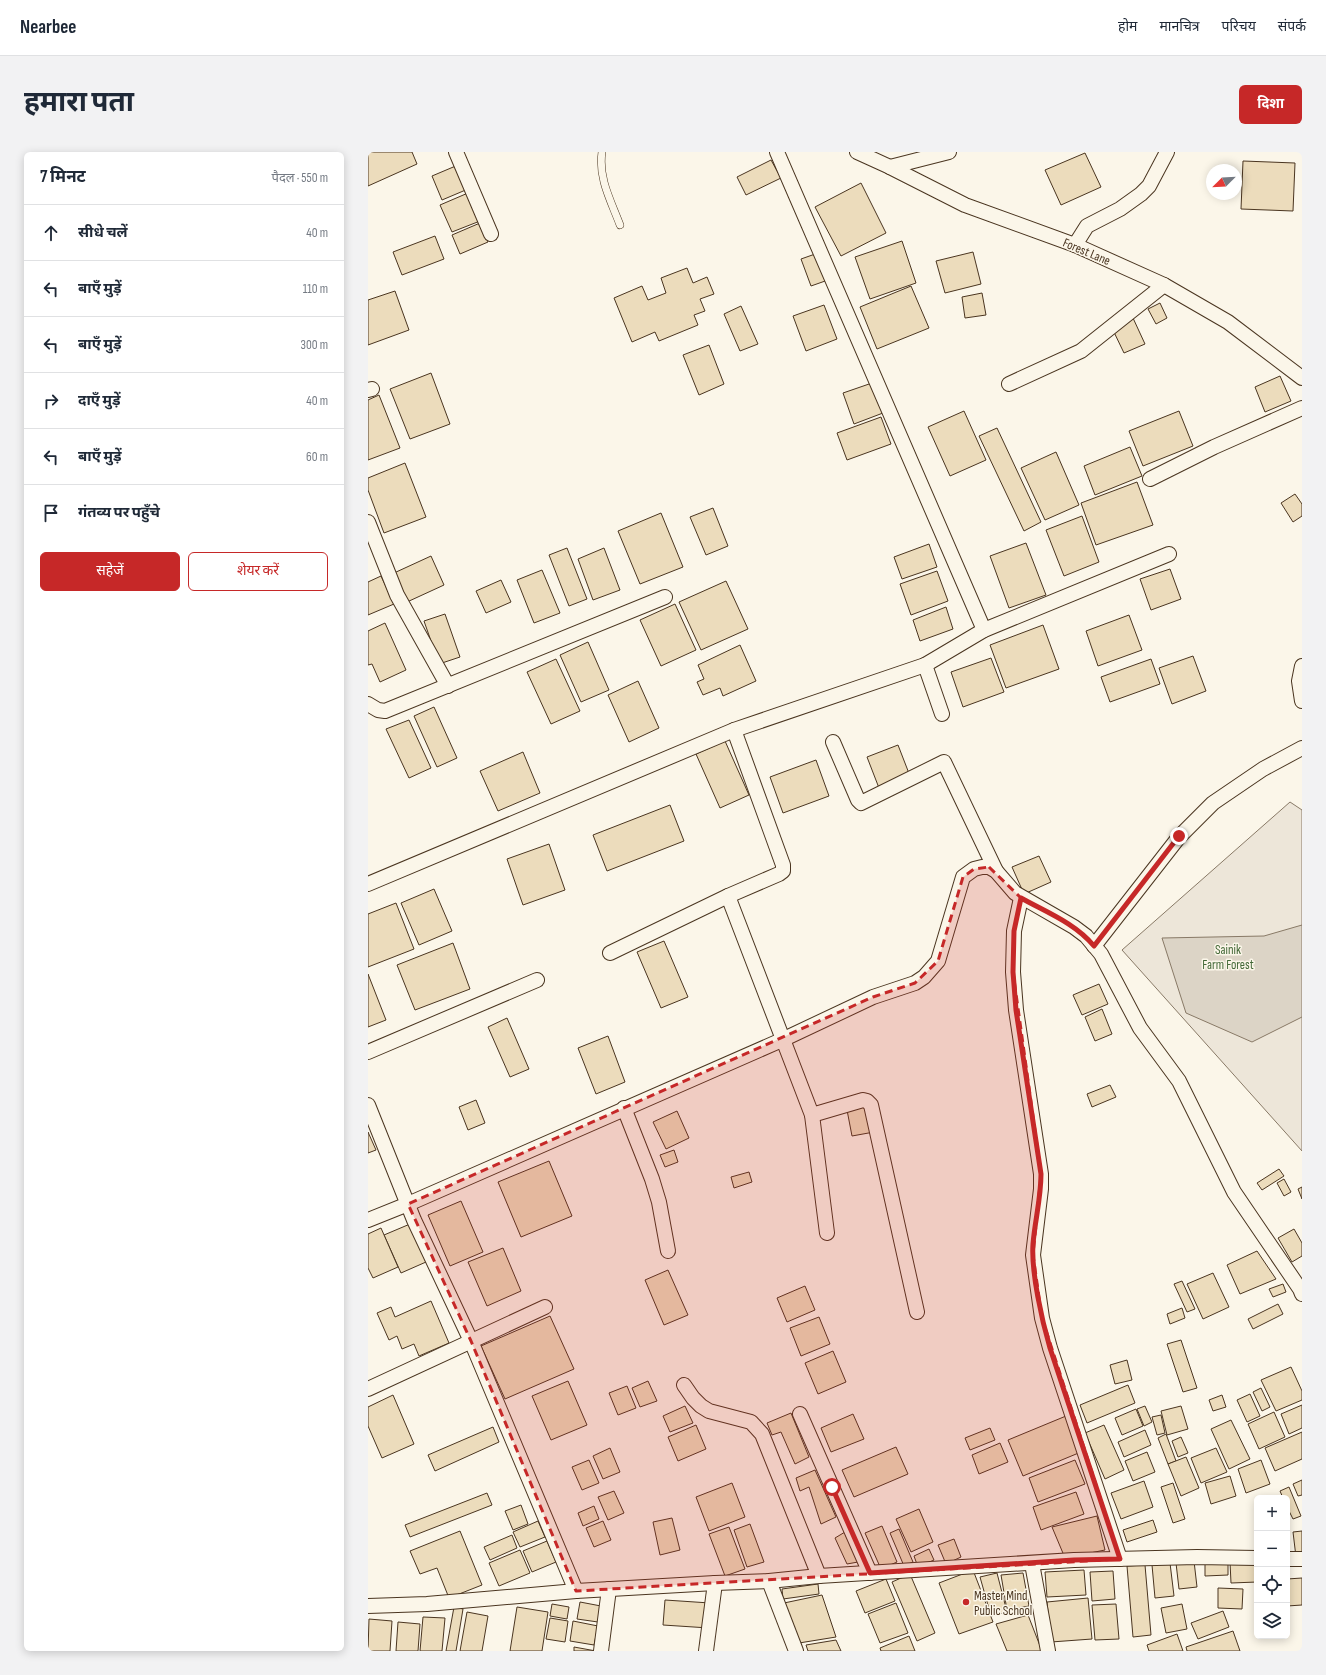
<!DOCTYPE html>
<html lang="hi">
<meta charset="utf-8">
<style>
:root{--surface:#fff;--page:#f2f2f3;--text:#1f2937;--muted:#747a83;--line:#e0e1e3;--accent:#c62828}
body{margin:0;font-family:"Sofia Sans Condensed","Noto Sans Devanagari",sans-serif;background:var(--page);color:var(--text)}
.controls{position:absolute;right:12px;bottom:12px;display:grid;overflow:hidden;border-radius:6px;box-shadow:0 2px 10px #0003}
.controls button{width:36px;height:36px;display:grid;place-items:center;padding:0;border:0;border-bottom:1px solid var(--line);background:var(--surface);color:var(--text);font:20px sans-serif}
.compass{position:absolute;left:838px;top:12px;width:36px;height:36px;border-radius:50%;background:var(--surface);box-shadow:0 2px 10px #0003;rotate:246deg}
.stop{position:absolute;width:12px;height:12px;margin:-9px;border:3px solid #c62828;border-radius:50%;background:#fff}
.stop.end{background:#c62828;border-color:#fff;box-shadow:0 1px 4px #0008}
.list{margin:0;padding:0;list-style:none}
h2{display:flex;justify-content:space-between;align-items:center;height:52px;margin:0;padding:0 16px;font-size:17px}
h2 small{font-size:13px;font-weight:400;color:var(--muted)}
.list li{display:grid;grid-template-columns:26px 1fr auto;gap:12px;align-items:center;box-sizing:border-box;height:56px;padding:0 16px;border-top:1px solid var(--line)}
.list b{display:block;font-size:15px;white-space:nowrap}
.list em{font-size:13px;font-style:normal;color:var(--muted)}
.actions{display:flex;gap:8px;padding:12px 16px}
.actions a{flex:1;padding:9px 0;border:1px solid var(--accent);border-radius:6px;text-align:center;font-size:14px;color:var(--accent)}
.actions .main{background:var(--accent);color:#fff}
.icon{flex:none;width:22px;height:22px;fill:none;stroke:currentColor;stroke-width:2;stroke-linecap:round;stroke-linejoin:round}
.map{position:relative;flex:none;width:934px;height:1499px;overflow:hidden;border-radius:6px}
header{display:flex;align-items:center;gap:24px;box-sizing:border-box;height:56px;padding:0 20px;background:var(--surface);border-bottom:1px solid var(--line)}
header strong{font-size:19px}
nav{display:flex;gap:22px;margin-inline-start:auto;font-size:14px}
.intro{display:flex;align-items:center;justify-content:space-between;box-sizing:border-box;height:96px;padding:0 24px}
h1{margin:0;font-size:28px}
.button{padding:10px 18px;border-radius:6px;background:var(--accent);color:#fff;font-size:14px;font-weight:700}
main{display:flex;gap:24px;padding:0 24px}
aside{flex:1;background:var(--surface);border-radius:6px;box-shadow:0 2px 10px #0003}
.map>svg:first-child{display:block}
.green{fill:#ede6d9;stroke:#887966}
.water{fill:#dcd4c6;stroke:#887966}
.building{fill:#ecdcbc;stroke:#4a3520}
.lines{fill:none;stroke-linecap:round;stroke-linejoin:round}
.service-casing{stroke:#4a3520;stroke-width:8}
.minor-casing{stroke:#4a3520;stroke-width:16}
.service{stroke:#fbf6e9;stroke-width:7}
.minor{stroke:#fbf6e9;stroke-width:14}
.route{stroke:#c62828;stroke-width:5}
.marked{fill:#c62828;fill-opacity:0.2;stroke:#c62828;stroke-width:3;stroke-dasharray:8 5;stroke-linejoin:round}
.poi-dot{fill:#c62828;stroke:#fbf6e9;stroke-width:1.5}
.labels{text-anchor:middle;stroke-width:3;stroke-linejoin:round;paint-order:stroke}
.street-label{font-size:13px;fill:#4a3520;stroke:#fbf6e9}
.park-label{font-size:13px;fill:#436837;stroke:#fbf6e9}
.poi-label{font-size:13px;fill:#4a3520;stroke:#fbf6e9;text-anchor:start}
</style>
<header>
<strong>Nearbee</strong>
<nav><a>होम</a><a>मानचित्र</a><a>परिचय</a><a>संपर्क</a></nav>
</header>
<div class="intro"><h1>हमारा पता</h1><a class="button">दिशा</a></div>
<main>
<aside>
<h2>7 मिनट<small>पैदल · 550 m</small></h2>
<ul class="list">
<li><svg class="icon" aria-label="ahead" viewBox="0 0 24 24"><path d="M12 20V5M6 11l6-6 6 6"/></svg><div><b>सीधे चलें</b></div><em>40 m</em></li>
<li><svg class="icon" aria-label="left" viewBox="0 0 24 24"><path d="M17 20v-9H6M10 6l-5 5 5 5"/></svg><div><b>बाएँ मुड़ें</b></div><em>110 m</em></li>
<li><svg class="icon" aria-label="left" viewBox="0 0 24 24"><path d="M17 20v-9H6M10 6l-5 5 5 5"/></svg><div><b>बाएँ मुड़ें</b></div><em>300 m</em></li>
<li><svg class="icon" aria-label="right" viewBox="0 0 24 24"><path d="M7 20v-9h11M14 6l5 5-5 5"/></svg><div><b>दाएँ मुड़ें</b></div><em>40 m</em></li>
<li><svg class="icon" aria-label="left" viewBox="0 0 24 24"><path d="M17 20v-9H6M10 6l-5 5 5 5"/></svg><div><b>बाएँ मुड़ें</b></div><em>60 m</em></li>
<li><svg class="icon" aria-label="arrive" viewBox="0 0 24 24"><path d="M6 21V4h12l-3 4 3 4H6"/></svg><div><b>गंतव्य पर पहुँचे</b></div></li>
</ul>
<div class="actions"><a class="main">सहेजें</a><a>शेयर करें</a></div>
</aside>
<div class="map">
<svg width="934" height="1499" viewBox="0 0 934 1499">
<rect width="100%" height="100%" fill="#fbf6e9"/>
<polygon class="green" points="922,650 934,658 934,999 754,798"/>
<polygon class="water" points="934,773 934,865 884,890 818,861 794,786 896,784"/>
<g class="building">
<polygon points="0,0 44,0 49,12 0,34"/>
<polygon points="717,1 733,35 693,53 677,18"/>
<polygon points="403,8 413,26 378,43 369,25"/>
<polygon points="875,9 927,11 925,59 873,57"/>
<polygon points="90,13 100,37 74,48 64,24"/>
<polygon points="493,31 518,81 473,104 447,55"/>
<polygon points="100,41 112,69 84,80 72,53"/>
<polygon points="112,71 120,90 92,102 84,83"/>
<polygon points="67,84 76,107 34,123 25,100"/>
<polygon points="534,89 548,131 502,147 487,105"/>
<polygon points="605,100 613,132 577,141 568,109"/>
<polygon points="450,101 460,128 443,134 433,107"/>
<polygon points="319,116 325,131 339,125 346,142 332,147 337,159 326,163 330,173 291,189 287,180 264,190 246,146 274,134 280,148 298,141 293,126"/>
<polygon points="543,134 561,176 509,197 492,155"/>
<polygon points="27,139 41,178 0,193 0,148"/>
<polygon points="614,141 618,163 597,166 594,145"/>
<polygon points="792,151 799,166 788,172 780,157"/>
<polygon points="456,153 469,187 438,199 425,164"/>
<polygon points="373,154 390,192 372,199 356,162"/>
<polygon points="765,166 777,192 756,201 744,176"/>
<polygon points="341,193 356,232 331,243 315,203"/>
<polygon points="63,221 82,272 42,287 22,237"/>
<polygon points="912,224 923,249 897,260 887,235"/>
<polygon points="504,231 515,261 486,272 475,241"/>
<polygon points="11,243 32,296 0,308 0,248"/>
<polygon points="596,259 618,308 582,324 560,275"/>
<polygon points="811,259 825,294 775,314 761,279"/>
<polygon points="513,265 523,292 479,308 469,281"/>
<polygon points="629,276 673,370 656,379 611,284"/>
<polygon points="762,295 774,324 727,343 716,314"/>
<polygon points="688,300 711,353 677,368 653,316"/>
<polygon points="37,311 58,365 16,381 0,338 0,326"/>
<polygon points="769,330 785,373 728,393 713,351"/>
<polygon points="927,342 934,352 934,364 925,370 913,351"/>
<polygon points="345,356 360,394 338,403 322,365"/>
<polygon points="293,361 315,415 272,432 250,379"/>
<polygon points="714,364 731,410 696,424 678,378"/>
<polygon points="658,391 678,443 641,456 622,404"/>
<polygon points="561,392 569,415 534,427 526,405"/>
<polygon points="199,396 219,447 201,454 181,403"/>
<polygon points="236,396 252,438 225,448 210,407"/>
<polygon points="63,404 76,433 39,450 26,421"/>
<polygon points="802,417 813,447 783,458 772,427"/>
<polygon points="174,418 192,461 166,471 149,428"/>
<polygon points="569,419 580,449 543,463 532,432"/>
<polygon points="13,424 26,452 0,463 0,430"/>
<polygon points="133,428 143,450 118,461 108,439"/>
<polygon points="358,429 380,477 333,498 311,450"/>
<polygon points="307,452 328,498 293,514 272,468"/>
<polygon points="578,455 585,477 552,489 545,468"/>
<polygon points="77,462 92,505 71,512 56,469"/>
<polygon points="761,463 774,498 730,514 718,479"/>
<polygon points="17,471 38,518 12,530 4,512 0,513 0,479"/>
<polygon points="675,473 691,517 638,536 622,493"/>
<polygon points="220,490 241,538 213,550 192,503"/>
<polygon points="372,493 388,529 355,544 352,536 335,543 329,530 336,527 330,513"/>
<polygon points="825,504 838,539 804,552 791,516"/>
<polygon points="623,506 636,540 595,555 583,520"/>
<polygon points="188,507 212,559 183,572 159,520"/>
<polygon points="783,507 792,532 742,550 733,525"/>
<polygon points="270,529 291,576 261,590 240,543"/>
<polygon points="66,555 89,606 69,615 46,564"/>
<polygon points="41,568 63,616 41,626 18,577"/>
<polygon points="357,589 381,643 352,656 328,602"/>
<polygon points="530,593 542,624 511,636 499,605"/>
<polygon points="155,600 172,641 130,659 112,619"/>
<polygon points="448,608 461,644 415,661 402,625"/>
<polygon points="302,653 316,689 239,719 225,683"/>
<polygon points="181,692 197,738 155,753 139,707"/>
<polygon points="671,704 683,730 656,742 644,715"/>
<polygon points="66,737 84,779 51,793 33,751"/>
<polygon points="28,751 46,797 0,815 0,762"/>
<polygon points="296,789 320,845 293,856 269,800"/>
<polygon points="85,791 102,837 47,858 29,813"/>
<polygon points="0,822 18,868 0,875"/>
<polygon points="731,832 740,852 714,863 705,843"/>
<polygon points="734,857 744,882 727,889 717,865"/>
<polygon points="139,866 161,917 142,925 120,875"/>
<polygon points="240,884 257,930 228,942 210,896"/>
<polygon points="742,933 748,945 724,955 719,942"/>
<polygon points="108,948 117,971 100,978 91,955"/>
<polygon points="501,953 506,980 484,984 479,958"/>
<polygon points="309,959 321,986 298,997 285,970"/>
<polygon points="0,980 8,998 0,1001"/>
<polygon points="306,998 310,1010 297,1015 292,1003"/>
<polygon points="181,1009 204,1064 153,1085 130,1030"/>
<polygon points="911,1017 916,1024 894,1038 889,1031"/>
<polygon points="381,1020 384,1030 366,1036 363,1025"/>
<polygon points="916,1027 923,1040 916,1044 909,1031"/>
<polygon points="934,1035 934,1047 930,1037"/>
<polygon points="93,1049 115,1100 82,1114 60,1063"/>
<polygon points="42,1072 58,1110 33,1121 16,1083"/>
<polygon points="13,1076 30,1115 5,1126 0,1116 0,1082"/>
<polygon points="926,1077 934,1091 934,1104 924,1110 910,1086"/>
<polygon points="135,1096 153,1139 119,1154 100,1110"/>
<polygon points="889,1099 908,1127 872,1142 859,1113"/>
<polygon points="300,1118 320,1163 296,1173 277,1128"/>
<polygon points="845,1121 861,1155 835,1167 819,1132"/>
<polygon points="814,1129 827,1157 819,1160 806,1132"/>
<polygon points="915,1132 918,1140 905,1145 901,1137"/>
<polygon points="437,1134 447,1158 419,1170 409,1146"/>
<polygon points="63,1149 81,1191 51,1204 46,1192 34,1197 29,1184 21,1188 9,1161 23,1155 27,1165"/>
<polygon points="910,1152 915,1162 885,1177 880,1167"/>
<polygon points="814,1156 817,1166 802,1172 799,1162"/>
<polygon points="182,1164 206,1217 137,1247 113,1194"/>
<polygon points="451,1165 462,1192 433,1204 422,1176"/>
<polygon points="813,1188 829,1236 815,1240 799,1192"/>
<polygon points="465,1199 478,1230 450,1242 437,1211"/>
<polygon points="759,1208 764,1228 747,1232 742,1213"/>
<polygon points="923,1215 934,1239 934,1248 908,1259 893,1228"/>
<polygon points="200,1229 219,1273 183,1288 164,1244"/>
<polygon points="280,1229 289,1249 272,1255 264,1236"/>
<polygon points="760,1233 767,1251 719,1271 712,1253"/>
<polygon points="259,1234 268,1256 250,1263 241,1241"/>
<polygon points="893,1236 902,1255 894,1259 885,1240"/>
<polygon points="882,1242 892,1264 879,1270 869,1248"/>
<polygon points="25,1243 46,1292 14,1306 0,1274 0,1255"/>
<polygon points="854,1243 858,1255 845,1259 841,1248"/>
<polygon points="934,1253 934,1276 921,1282 913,1262"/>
<polygon points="317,1254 325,1271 302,1280 295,1264"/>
<polygon points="777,1254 784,1270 776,1274 769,1257"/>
<polygon points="813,1254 820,1277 799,1283 793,1259"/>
<polygon points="768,1257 775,1274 754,1283 747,1266"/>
<polygon points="906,1260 917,1285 891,1297 880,1272"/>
<polygon points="423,1261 441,1305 427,1312 413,1280 404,1283 399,1271"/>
<polygon points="485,1262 496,1287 463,1300 453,1276"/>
<polygon points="793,1263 797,1281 789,1283 784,1265"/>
<polygon points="698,1264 713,1300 655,1324 640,1288"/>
<polygon points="863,1268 882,1307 861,1317 843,1277"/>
<polygon points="328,1273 338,1297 310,1309 300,1285"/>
<polygon points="736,1273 756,1318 737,1327 717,1281"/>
<polygon points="125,1275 131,1290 67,1319 60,1303"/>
<polygon points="622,1276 627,1288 602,1298 597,1286"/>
<polygon points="777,1278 783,1293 756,1305 750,1290"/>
<polygon points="934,1280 934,1307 907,1319 897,1296"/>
<polygon points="798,1282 808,1309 800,1312 790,1286"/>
<polygon points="813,1285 820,1301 810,1305 804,1289"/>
<polygon points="632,1291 640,1310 611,1322 604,1303"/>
<polygon points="528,1295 540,1322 486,1345 474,1318"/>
<polygon points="242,1296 252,1320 235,1327 225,1304"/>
<polygon points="848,1296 859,1320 833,1331 823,1306"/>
<polygon points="779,1300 787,1320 765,1329 757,1309"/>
<polygon points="818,1305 831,1336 813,1344 800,1312"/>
<polygon points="221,1308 231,1331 214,1338 204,1315"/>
<polygon points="707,1308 717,1332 670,1350 661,1326"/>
<polygon points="893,1308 902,1332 878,1341 870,1317"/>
<polygon points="447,1318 468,1365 453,1372 441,1335 432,1339 428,1326"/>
<polygon points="862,1324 868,1344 843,1352 837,1331"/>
<polygon points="934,1328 934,1343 930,1344 925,1332"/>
<polygon points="776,1329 785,1355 753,1367 743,1341"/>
<polygon points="364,1331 377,1365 341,1379 328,1345"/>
<polygon points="805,1331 817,1367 805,1371 793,1335"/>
<polygon points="921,1335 933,1364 925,1367 919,1355 919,1346 915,1346 912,1339"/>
<polygon points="246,1339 256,1361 240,1368 230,1345"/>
<polygon points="708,1340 716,1362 673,1378 665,1355"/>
<polygon points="119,1341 124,1353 42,1385 37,1373"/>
<polygon points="153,1353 160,1372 145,1378 137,1359"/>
<polygon points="226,1354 231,1367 215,1374 210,1361"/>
<polygon points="551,1357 565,1390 543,1400 528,1367"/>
<polygon points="729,1364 737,1398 697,1406 684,1375"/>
<polygon points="304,1366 312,1398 292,1403 285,1370"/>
<polygon points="785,1368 789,1380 759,1390 755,1378"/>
<polygon points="170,1369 177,1385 152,1395 145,1380"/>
<polygon points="235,1369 243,1388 226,1395 218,1376"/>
<polygon points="382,1372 396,1410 379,1415 366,1378"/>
<polygon points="514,1374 529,1410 513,1417 497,1381"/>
<polygon points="361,1375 377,1417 357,1424 341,1382"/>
<polygon points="531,1377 545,1410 536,1414 522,1381"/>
<polygon points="92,1379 114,1433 81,1446 69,1416 52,1422 42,1399"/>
<polygon points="934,1379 934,1404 928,1405 925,1380"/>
<polygon points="477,1380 490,1410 479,1412 467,1386"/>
<polygon points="144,1383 149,1396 122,1408 116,1395"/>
<polygon points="586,1387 593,1405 578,1412 570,1393"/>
<polygon points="179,1389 188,1410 164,1420 155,1399"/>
<polygon points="561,1397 566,1408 550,1415 546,1404"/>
<polygon points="152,1398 162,1421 131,1434 121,1411"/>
<polygon points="837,1407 860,1407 860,1423 837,1424"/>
<polygon points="826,1409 829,1435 811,1437 808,1411"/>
<polygon points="889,1409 889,1430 863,1431 862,1410"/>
<polygon points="802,1411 806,1444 787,1446 784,1413"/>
<polygon points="777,1413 783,1483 765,1485 759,1414"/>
<polygon points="605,1418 625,1470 591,1482 571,1431"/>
<polygon points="716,1418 718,1443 679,1445 677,1420"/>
<polygon points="745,1419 747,1447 724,1449 722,1420"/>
<polygon points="629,1421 639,1460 623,1464 612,1425"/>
<polygon points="655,1421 661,1454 639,1458 633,1423"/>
<polygon points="542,1422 567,1481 549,1489 524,1430"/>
<polygon points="934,1426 934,1453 919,1454 919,1427"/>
<polygon points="518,1427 527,1449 497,1461 488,1439"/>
<polygon points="450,1432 451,1442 415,1447 414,1437"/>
<polygon points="850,1436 875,1437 874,1457 850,1456"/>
<polygon points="454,1443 468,1485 431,1491 416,1451"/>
<polygon points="720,1446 724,1487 683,1490 679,1450"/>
<polygon points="297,1448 342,1451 341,1476 295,1473"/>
<polygon points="212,1450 233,1454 230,1470 209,1467"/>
<polygon points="528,1451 540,1481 512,1491 500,1462"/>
<polygon points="184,1452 201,1455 199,1467 182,1464"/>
<polygon points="748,1452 751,1487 727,1488 724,1453"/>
<polygon points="814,1452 819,1477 798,1481 793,1456"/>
<polygon points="86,1455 95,1457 88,1499 78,1499"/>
<polygon points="149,1455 180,1460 174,1499 142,1499"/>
<polygon points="855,1459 861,1475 830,1487 823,1471"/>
<polygon points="99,1460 120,1464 114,1499 92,1499"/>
<polygon points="660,1463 674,1499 639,1499 628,1472"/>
<polygon points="55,1465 77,1466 74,1499 52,1499"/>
<polygon points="182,1466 200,1469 197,1490 178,1487"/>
<polygon points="1,1467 24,1469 22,1499 0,1499"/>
<polygon points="205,1469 230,1474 226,1493 202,1489"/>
<polygon points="30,1470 52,1472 50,1499 28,1499"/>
<polygon points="865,1479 872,1499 819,1499 818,1495"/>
<polygon points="809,1482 815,1499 781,1499 779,1493"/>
<polygon points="541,1484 547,1499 513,1499 512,1496"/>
<polygon points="468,1488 473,1499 440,1499 438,1493"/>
<polygon points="206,1495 228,1499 206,1499"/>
</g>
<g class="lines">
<defs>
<path id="service" d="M234,0c-4,26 9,49 18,73"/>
<g id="minor">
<polyline points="88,0 123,82"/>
<polyline points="409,0 616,478"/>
<polyline points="489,0 522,15 597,53 707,93 796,133 860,170 934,226"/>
<polyline points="522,15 581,0"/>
<polyline points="707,93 719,74 752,57 773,42 781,34 799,0"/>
<polyline points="641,232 713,199 796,133"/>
<polyline points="0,238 4,237"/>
<polyline points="782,327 846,295 934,256"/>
<polyline points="0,370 29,443 80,534"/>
<polyline points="934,514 931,529 934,549"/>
<polyline points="0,552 10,558 17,559 297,445"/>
<polyline points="574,562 557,513 616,478 801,402"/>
<polyline points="465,590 490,648 493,651 576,610 628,719"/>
<polyline points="0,732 366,578 557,513"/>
<polyline points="360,744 444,963 459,1081"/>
<polyline points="653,746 646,779 645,820 648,858 673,1022 673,1037 665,1103 674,1166 682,1196 752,1407"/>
<polyline points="726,794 811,685 845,651 895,617 934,596"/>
<polyline points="242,801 360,744 411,722 415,719 415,713 366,578"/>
<polyline points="0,900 169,828"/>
<polyline points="0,953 46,1068 103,1189 208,1439"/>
<polyline points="256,956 284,1027 291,1050 300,1099"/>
<polyline points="444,963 495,948 499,949 503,953 549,1160"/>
<polyline points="0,1068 40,1052 416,887 505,845 547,831 556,825 570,809 595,725 606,717 614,715 621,715 628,719 647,741 706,775 718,784 733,802 772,876 811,929 866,1040 932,1137 934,1142"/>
<polyline points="316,1233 325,1246 333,1254 341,1259 383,1270 394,1282 451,1424"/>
<polyline points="0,1237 177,1155"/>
<polyline points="432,1262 502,1421"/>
<polyline points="919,1407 934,1407"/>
<polyline points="665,1417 680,1499"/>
<polyline points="401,1429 428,1499"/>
<polyline points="0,1454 59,1452 208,1439 347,1431 401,1429 451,1424 706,1408 829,1405 889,1406"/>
<polyline points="233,1499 241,1437"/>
<polyline points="338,1499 347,1431"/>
</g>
</defs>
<use href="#service" class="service-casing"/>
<use href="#minor" class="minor-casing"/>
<use href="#service" class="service"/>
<use href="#minor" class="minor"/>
</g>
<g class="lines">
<path class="route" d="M464,1335l38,86 204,-13 46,-1 -70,-211c-8,-27 -19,-76 -17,-104 2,-24 8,-46 8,-70l-25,-164 -3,-38 1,-41 7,-33c25,14 54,25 73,48l85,-110"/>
</g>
<path class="marked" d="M621,715l32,31 -7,33 -1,41 28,202 -8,81 9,63 78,241 -544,32 -105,-250 -63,-137 465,-207 42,-14 23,-22 25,-84 11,-8z"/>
<circle class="poi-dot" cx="598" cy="1450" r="4"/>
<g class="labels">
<g class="street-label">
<text transform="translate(719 99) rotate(23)" y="5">Forest Lane</text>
</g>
<g class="park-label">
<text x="860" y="802">Sainik<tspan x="860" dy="15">Farm Forest</tspan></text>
</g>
<g class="poi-label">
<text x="606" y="1448">Master Mind<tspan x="606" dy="15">Public School</tspan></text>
</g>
</g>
</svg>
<div class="controls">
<button>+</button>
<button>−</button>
<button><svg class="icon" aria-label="locate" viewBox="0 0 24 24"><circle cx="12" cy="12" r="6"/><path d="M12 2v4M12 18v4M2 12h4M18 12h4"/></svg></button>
<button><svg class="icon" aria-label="layers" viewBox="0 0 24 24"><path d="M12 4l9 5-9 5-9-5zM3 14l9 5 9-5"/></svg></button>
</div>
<svg class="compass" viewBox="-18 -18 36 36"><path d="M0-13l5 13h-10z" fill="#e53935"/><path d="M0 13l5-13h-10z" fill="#747a83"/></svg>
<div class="stop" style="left:464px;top:1335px"></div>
<div class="stop end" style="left:811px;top:684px"></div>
</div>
</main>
